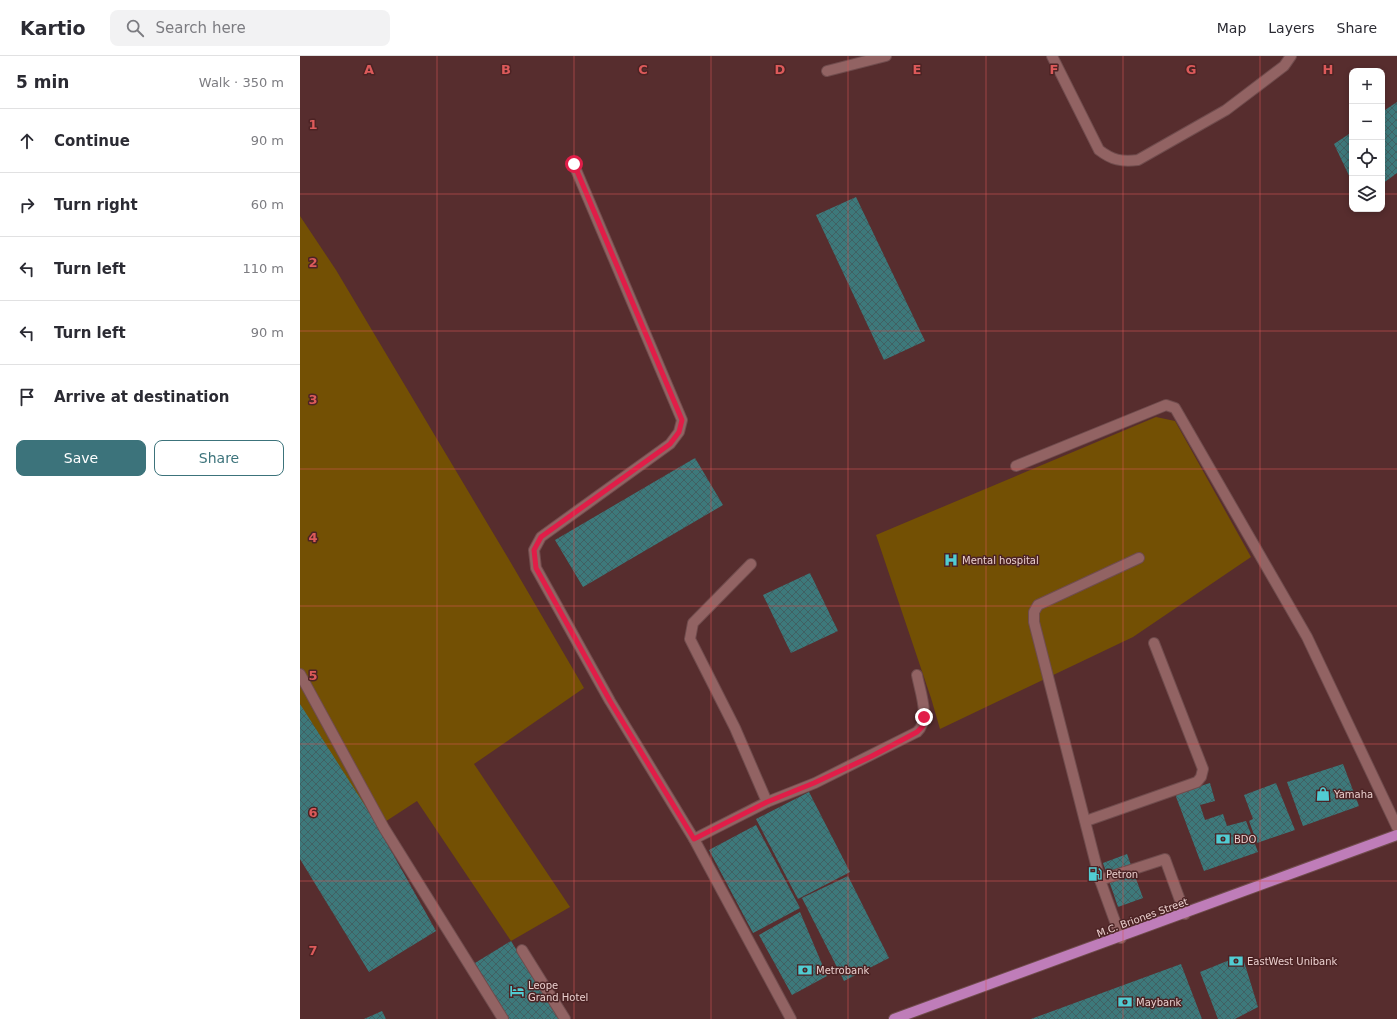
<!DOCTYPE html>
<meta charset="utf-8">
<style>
:root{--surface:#fff;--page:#f2f2f3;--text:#2b2b33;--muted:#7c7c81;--line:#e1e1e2;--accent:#3c737b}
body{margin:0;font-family:"DejaVu Sans",sans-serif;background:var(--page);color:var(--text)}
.controls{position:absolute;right:12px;top:12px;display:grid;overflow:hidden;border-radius:8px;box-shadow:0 2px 6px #0003}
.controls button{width:36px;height:36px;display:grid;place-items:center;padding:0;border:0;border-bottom:1px solid var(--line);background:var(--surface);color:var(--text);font:20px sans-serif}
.stop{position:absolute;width:12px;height:12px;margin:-9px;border:3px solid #e11d48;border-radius:50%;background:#fff}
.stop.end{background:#e11d48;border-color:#fff;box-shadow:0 1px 4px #0008}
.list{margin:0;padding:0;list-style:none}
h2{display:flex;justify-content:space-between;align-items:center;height:52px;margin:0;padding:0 16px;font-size:17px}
h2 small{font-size:13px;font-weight:400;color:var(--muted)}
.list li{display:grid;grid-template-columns:26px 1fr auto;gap:12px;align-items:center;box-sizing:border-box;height:64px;padding:0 16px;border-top:1px solid var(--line)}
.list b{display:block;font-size:15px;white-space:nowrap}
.list em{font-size:13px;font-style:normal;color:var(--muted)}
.actions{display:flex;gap:8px;padding:12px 16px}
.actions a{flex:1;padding:9px 0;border:1px solid var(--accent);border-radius:8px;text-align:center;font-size:14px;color:var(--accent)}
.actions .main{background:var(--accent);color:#fff}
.icon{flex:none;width:22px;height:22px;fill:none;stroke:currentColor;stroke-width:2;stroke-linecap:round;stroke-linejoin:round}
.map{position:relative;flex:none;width:1097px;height:963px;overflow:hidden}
header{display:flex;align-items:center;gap:24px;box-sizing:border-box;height:56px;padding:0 20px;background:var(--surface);border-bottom:1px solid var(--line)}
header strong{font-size:19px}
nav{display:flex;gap:22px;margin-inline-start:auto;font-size:14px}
.search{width:280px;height:36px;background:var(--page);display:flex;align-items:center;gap:10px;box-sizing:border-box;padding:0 14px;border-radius:8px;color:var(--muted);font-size:15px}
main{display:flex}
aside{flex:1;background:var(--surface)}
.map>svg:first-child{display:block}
.green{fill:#735004}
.building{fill:url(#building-cross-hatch)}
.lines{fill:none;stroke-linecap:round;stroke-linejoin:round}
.service-casing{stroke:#704c4d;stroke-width:12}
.minor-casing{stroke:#704c4d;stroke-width:12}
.primary-casing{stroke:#704c4d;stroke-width:12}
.service{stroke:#926363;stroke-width:10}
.minor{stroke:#926363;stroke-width:10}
.primary{stroke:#bf7db9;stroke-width:10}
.route{stroke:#e11d48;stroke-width:5}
.grid{fill:none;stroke:#dc5a5a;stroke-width:1;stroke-opacity:0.55}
.labels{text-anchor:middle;stroke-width:3;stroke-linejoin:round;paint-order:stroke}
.poi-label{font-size:10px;fill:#eacfce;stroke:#4c2324;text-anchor:start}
.street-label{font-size:10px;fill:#eacfce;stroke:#4c2324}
.grid-label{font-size:13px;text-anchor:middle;font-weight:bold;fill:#dc5a5a;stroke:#4c2324;stroke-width:3;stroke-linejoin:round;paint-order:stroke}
</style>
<header>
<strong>Kartio</strong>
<div class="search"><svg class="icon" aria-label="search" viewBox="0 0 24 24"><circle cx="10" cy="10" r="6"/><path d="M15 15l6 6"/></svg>Search here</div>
<nav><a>Map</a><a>Layers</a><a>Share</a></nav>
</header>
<main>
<aside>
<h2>5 min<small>Walk · 350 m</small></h2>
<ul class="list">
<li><svg class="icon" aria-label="ahead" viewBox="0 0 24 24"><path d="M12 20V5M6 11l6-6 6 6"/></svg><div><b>Continue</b></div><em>90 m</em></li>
<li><svg class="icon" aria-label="right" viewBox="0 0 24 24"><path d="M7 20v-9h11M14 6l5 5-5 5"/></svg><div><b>Turn right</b></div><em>60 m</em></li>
<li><svg class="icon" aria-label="left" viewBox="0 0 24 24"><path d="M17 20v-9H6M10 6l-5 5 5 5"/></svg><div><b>Turn left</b></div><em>110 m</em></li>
<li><svg class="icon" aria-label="left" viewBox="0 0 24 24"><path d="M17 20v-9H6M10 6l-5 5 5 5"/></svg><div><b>Turn left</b></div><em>90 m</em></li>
<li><svg class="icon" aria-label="arrive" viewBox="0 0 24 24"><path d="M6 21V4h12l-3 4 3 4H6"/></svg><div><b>Arrive at destination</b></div></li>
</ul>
<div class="actions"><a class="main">Save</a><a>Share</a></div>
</aside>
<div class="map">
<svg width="1097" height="963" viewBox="0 0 1097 963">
<defs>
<pattern id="building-cross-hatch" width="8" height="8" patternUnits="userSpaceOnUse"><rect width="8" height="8" fill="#3d797b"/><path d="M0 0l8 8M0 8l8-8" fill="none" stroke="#416163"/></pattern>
</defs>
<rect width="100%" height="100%" fill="#572d2e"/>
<g class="green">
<polygon points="0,160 36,214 211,507 284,632 174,708 270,851 211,885 117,745 74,773 0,652"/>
<polygon points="856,361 875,365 951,501 833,581 640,673 631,642 576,479"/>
</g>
<g class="building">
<polygon points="1097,46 1097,117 1082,128 1082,56"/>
<polygon points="1052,76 1052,126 1034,88"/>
<polygon points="556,141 625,285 584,304 516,159"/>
<polygon points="395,402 423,449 283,531 255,484"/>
<polygon points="510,517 538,575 491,597 463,539"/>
<polygon points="0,648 71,759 136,875 69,916 0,803"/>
<polygon points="1043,708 1059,750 1003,770 987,726"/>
<polygon points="910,727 915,745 900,749 905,764 923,758 927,770 946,765 958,796 904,815 875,738"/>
<polygon points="976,727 995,774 957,787 949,765 953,763 944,739"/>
<polygon points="509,736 550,816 498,843 456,763"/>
<polygon points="456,769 500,852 453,877 409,794"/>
<polygon points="827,798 843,842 818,851 803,807"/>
<polygon points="548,820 589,902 544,925 502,842"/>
<polygon points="500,856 527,920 492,939 459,879"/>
<polygon points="211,885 259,963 209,963 175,907"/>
<polygon points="942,899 958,951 935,963 918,963 900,916"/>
<polygon points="881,908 902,963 731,963"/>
<polygon points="82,955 86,963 64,963"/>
</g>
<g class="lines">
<defs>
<g id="service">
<path d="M752,0l47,94c13,10 22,12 39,10l88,-50 58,-44 7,-10"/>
<polyline points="527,15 586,0"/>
<polyline points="274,109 382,364 379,376 370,388 241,481 234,494 236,512 310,645 394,783 491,963"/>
<polyline points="0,618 84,772 203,963"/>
<path d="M467,746l48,-19 102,-51c14,-13 3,-40 0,-57"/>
<polyline points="786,765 897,726 901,721 903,713 854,587"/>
<polyline points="394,783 467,746 435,672 390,583 393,567 451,508"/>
<polyline points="800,824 865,803 885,858"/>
<polyline points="821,882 800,824 734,566 734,556 738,549 839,502"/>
<polyline points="222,894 265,963"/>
</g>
<polyline id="minor" points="716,410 866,349 875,352 1007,581 1097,771"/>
<polyline id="primary" points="594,963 1097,779"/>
</defs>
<use href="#service" class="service-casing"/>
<use href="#minor" class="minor-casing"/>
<use href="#primary" class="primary-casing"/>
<use href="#service" class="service"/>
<use href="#minor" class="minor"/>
<use href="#primary" class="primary"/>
</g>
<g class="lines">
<polyline class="route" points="274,108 382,364 379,376 370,388 241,481 234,494 236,512 310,645 394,783 467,746 514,727 572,700 617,676 623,670 624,661"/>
</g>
<path class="grid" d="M137,0v963M274,0v963M411,0v963M548,0v963M686,0v963M823,0v963M960,0v963M0,138h1052M1082,138h15M0,275h1097M0,413h1097M0,550h1097M0,688h1097M0,825h1097"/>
<defs>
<symbol id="hospital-bare" viewBox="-9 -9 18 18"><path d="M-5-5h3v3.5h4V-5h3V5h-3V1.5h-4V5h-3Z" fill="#51ccd2" stroke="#4c2324" stroke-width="2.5" paint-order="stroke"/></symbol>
<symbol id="shop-bare" viewBox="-9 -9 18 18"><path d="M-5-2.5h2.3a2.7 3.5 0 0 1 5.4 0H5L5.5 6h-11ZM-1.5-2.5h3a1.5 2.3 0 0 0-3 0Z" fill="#51ccd2" stroke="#4c2324" stroke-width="2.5" paint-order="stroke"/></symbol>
<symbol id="bank-bare" viewBox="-9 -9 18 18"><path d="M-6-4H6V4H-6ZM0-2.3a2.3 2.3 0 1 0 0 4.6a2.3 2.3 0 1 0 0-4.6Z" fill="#51ccd2" stroke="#4c2324" stroke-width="2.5" paint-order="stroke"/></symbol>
<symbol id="fuel-bare" viewBox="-9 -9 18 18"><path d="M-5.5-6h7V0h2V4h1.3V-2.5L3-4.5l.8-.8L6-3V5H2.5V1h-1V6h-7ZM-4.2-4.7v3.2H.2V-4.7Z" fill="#51ccd2" stroke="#4c2324" stroke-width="2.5" paint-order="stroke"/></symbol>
<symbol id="hotel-bare" viewBox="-9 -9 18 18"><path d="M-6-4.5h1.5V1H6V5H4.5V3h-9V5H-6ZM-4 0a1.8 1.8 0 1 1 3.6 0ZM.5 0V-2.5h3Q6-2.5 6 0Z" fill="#51ccd2" stroke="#4c2324" stroke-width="2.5" paint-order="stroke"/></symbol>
</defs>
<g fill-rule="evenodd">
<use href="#hospital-bare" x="641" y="494" width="20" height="20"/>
<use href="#shop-bare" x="1013" y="728" width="20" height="20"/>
<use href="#bank-bare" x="913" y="773" width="20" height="20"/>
<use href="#fuel-bare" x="785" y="808" width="20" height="20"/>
<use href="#bank-bare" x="926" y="895" width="20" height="20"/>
<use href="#bank-bare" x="495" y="904" width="20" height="20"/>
<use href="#hotel-bare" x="207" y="925" width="20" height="20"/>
<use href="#bank-bare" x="815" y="936" width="20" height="20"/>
</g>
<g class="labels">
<g class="poi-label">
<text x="662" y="508">Mental hospital</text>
<text x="1034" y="742">Yamaha</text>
<text x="934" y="787">BDO</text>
<text x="806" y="822">Petron</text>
<text x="947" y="909">EastWest Unibank</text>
<text x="516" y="918">Metrobank</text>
<text x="228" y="933">Leope<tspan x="228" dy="12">Grand Hotel</tspan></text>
<text x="836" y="950">Maybank</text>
</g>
<g class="street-label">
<text transform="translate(842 861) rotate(-20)" y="4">M.C. Briones Street</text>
</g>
</g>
<g class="grid-label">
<text x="69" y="18">A</text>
<text x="206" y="18">B</text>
<text x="343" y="18">C</text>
<text x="480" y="18">D</text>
<text x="617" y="18">E</text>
<text x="754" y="18">F</text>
<text x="891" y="18">G</text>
<text x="1028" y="18">H</text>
<text x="13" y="73">1</text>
<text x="13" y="211">2</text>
<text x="13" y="348">3</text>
<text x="13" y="486">4</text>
<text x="13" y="624">5</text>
<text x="13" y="761">6</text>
<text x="13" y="899">7</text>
</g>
</svg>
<div class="controls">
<button>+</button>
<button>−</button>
<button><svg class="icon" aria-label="locate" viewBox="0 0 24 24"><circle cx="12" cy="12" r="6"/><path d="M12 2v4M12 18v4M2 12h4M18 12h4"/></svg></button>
<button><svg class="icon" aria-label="layers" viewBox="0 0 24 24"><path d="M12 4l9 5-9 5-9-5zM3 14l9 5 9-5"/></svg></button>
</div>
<div class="stop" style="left:274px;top:108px"></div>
<div class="stop end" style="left:624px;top:661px"></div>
</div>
</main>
